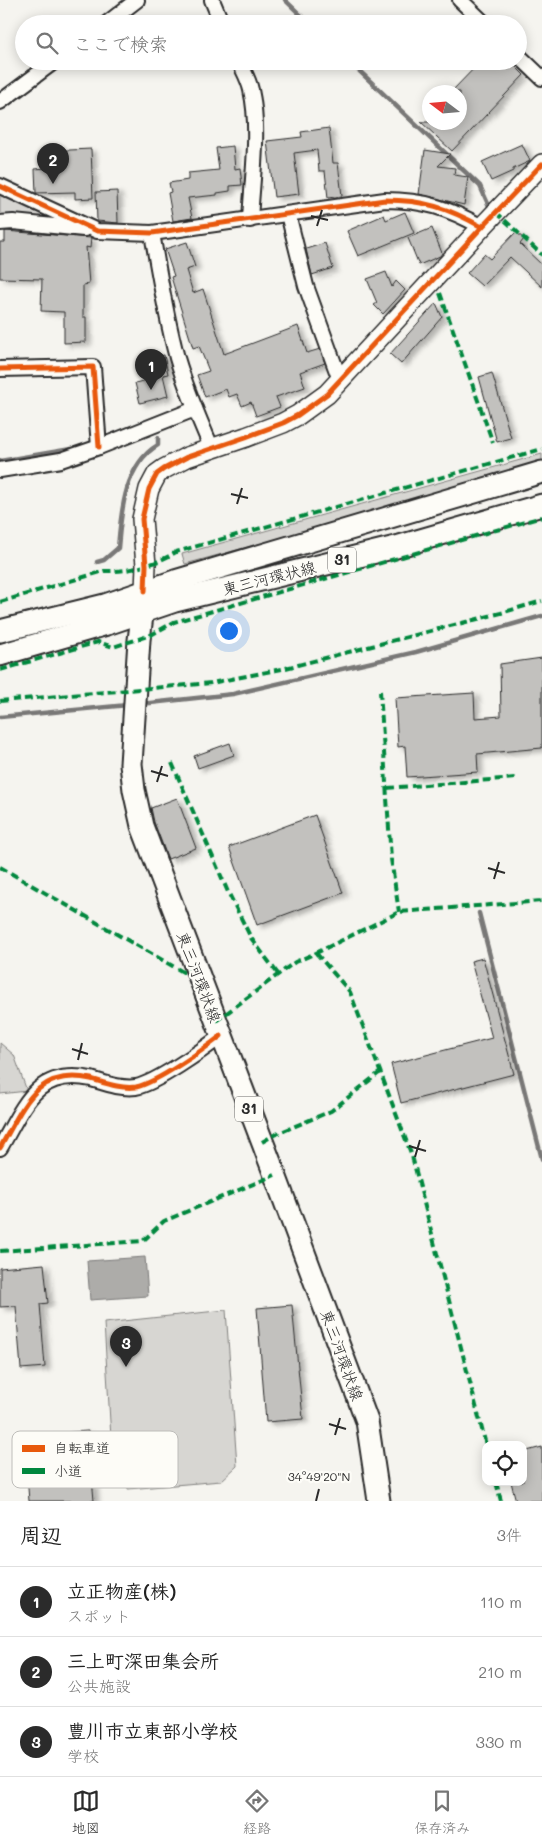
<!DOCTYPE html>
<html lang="ja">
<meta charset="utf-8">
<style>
:root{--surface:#fff;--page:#f2f2f2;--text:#222;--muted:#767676;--line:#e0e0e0;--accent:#2b2b2b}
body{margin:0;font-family:Mali,"Klee One",sans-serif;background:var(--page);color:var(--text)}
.controls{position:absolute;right:15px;bottom:15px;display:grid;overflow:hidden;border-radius:10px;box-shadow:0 2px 12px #0003}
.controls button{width:45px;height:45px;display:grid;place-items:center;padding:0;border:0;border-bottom:1px solid var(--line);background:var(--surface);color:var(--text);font:25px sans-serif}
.compass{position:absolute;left:422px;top:85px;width:45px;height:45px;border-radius:50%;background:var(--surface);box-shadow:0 2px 12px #0003;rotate:286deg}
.you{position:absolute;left:228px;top:630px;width:18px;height:18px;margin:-12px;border:4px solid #fff;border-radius:50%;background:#1a73e8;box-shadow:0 0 0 8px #1a73e833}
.badge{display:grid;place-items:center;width:32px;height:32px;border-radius:50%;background:var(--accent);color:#fff;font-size:16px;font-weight:700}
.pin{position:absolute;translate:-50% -41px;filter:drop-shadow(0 1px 2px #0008)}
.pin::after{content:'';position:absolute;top:26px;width:18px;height:15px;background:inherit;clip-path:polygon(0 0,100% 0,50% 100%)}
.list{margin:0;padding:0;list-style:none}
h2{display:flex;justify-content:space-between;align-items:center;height:65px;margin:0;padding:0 20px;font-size:21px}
h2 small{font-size:16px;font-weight:400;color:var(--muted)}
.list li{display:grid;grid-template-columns:32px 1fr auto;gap:15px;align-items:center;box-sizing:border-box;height:70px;padding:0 20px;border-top:1px solid var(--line)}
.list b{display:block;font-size:19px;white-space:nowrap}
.list p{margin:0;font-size:16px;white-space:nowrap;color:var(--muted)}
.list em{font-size:16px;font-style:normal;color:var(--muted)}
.icon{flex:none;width:28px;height:28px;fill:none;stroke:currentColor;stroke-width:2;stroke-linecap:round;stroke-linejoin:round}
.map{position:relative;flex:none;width:542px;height:1501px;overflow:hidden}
.search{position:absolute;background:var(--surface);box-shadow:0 2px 12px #0003;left:15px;right:15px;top:15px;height:55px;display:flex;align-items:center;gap:12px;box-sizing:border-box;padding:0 18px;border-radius:28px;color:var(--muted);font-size:19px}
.sheet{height:275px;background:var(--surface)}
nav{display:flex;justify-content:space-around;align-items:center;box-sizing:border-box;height:70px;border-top:1px solid var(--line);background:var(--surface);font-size:14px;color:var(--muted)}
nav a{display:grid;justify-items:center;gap:2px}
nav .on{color:var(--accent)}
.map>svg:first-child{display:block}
.green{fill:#d7d6d2;stroke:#81807e}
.water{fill:#adaca9;stroke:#797877}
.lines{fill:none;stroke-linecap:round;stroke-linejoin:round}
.stream{stroke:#797877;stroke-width:4.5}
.building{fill:#c2c1be;stroke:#2b2b2b;filter:url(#shadow)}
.street-casing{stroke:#2b2b2b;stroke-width:18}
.secondary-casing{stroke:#2b2b2b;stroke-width:22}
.primary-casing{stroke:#2b2b2b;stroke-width:25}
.street{stroke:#fdfcf7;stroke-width:14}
.secondary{stroke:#fdfcf7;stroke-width:19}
.primary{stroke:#fdfcf7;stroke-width:21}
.quiet{stroke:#00873e;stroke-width:4;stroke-dasharray:8 4;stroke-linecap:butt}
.cycleway-casing{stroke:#fdfcf7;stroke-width:8}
.cycleway{stroke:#e8590c;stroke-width:5}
.ticks{fill:none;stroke:#2b2b2b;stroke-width:2}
.labels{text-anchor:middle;stroke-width:4.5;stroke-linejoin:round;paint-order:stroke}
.shield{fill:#fdfcf7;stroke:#6a6a68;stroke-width:1}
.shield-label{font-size:15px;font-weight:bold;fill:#2b2b2b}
.street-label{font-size:16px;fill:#2b2b2b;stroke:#fdfcf7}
.key{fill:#fdfcf7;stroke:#bebdba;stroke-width:1}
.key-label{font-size:14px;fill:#2b2b2b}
.ticks-label{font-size:12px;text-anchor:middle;fill:#2b2b2b;stroke:#fdfcf7;stroke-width:4.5;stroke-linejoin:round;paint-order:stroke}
</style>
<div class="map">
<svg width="542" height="1501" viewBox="0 0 542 1501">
<defs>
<filter id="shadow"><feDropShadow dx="5" dy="3" stdDeviation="2.5" flood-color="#0004"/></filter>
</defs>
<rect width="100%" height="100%" fill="#f5f4ef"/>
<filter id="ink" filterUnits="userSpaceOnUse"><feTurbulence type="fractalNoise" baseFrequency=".02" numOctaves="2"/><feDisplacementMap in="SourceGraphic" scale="10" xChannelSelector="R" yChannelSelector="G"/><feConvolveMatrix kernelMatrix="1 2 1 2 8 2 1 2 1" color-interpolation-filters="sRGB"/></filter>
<g filter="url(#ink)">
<g class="green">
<polygon points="0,193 68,224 2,217 0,212"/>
<polygon points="542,454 542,464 407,504 185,564 182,554"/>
<polygon points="0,1043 14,1055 27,1091 0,1094"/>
<polygon points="226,1310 237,1466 221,1481 128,1489 125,1446 111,1438 104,1323"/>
</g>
<polygon class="water" points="145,1257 148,1296 90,1300 87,1261"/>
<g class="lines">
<g class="stream">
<polyline points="285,0 310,24"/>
<polyline points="349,61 480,186 489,206"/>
<polyline points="0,461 71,449"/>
<path d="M97,562l7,-2 14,-12c3,-35 6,-83 40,-103v-7"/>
<polyline points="141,704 233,694 416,652 542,616"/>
<polyline points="0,717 128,705"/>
<polyline points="479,913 542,1159"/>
</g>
</g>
<g class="building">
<polygon points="481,61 510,61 524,75 452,151 421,122 460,122 460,92 451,92"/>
<polygon points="329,128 333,163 338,163 342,196 328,198 325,171 319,171 317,150 294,153 299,194 274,197 267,141 302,137 301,132"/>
<polygon points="522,144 530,161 513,169 513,171 491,181 482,162"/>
<polygon points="233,146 235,169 240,168 242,185 230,186 230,191 217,193 217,195 188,198 192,218 173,221 168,193 171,192 169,183 188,180 188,173 219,170 216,148"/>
<polygon points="91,149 93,198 75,199 75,192 36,193 35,169 46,168 44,157 50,156 49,151"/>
<polygon points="425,150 450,154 438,166 455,168 454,175 468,177 464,205 419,194"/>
<polygon points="117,191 118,223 97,221 96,192"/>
<polygon points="405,212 414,233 358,256 347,231 384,215 386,220"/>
<polygon points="432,228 442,253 440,256 419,265 408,238"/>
<polygon points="5,231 91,238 90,248 86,247 89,284 83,285 83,317 86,317 86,342 64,343 64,312 41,311 42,279 0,278 0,242 5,242"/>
<polygon points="516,232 524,239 520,244 542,265 542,287 510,257 482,286 467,273 484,254 490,259"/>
<polygon points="187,242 195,267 186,270 193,293 203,289 224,354 298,326 307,353 320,349 325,363 300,372 305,387 276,397 280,407 256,416 251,402 242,406 237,394 229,397 226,389 205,397 197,375 209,371 199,346 193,348 171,277 174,276 165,249"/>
<polygon points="325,243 333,268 312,275 306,249"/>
<polygon points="386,272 392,287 396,281 405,290 383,314 374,305 377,303 367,279"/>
<polygon points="436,303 442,317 401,364 390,354"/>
<polygon points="164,355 168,374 163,375 168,396 140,403 135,383 147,380 142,360"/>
<polygon points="492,373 511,438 497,442 479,377"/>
<polygon points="542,658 542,748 477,754 478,772 407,777 405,746 398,747 395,698 474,693 475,718 501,716 500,664"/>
<polygon points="230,743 234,755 198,768 194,756"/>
<polygon points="177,798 196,848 168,859 154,822 151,808"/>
<polygon points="315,815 343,893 257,925 229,847"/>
<polygon points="483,958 514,1074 401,1103 391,1064 492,1038 471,961"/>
<polygon points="44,1264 48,1303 40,1304 45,1367 21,1369 16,1306 0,1307 0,1268"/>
<polygon points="292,1305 303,1419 266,1422 257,1308"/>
<polygon points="88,1431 94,1501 29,1501 24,1436"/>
<polygon points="542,1447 542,1501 516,1501 511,1482 523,1482 523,1452"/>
</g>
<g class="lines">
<defs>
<g id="street">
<polyline points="212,0 222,24"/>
<polyline points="460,0 485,24"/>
<polyline points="106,24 137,0"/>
<polyline points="518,55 542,78"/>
<path d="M239,61c4,9 10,19 12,29 9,39 1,90 -1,130"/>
<polyline points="0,102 55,61"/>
<path d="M0,186l97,45 55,2 233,-33c39,0 63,8 97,27"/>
<polyline points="288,214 306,286 340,380"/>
<polyline points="0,223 13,222 84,229"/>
<path d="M152,233c7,42 14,84 25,125 9,31 22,61 35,91"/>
<polyline points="0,369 93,367 99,447"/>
<polyline points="0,470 61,460 99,447 195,409"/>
<path d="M0,1148c23,-39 35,-81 91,-69 14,4 29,10 45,8 20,-4 67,-37 85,-51"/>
</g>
<polyline id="secondary" points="145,591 146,565 142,519 149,489 157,474 164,469 187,457 246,437 283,423 298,415 327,394 482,227 542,164"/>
<g id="primary">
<polyline points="145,591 139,640 131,764 134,790 142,826 275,1175 367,1421 379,1501"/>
<polyline points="0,631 105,605 175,581 542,472"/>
<polyline points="0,655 107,624 175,601 396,547 542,505"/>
</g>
</defs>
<use href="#street" class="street-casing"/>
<use href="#secondary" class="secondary-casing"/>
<use href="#primary" class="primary-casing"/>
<use href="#street" class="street"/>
<use href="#secondary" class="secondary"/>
<use href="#primary" class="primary"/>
<g class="quiet">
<polyline points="496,212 542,255"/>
<polyline points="440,293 493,443"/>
<path d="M0,602l104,-31c25,1 51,-6 72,-19l366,-103"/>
<polyline points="0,670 98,642 113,647 151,635 174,622 542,517"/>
<polyline points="380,691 391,859 399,912"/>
<polyline points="0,701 211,683 282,669 501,613 542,601"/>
<polyline points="172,763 228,892 251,938 278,974"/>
<polyline points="387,788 515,778"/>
<polyline points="0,867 183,972 196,971"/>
<polyline points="316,953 350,992 412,1156 486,1445"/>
<polyline points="216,1021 295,962 316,953 399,912 542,901"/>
<polyline points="262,1142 274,1135 331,1111 379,1073"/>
<polyline points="0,1251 143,1241 164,1221 275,1175"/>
<polyline points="496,1482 501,1501"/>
</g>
<defs>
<g id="cycleway">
<path d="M0,186l97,45 55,2 233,-33c39,0 63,8 97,27"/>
<polyline points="0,369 93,367 99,447"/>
<polyline points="145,591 146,565 142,519 149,489 157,474 164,469 187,457 246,437 283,423 298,415 327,394 482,227 542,164"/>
<path d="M0,1148c23,-39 35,-81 91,-69 14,4 29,10 45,8 20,-4 67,-37 85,-51"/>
</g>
</defs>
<use href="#cycleway" class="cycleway-casing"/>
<use href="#cycleway" class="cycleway"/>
</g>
</g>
<path class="ticks" d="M311,216l17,4M317,226l5,-16M231,494l17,4M237,504l5,-16M151,771l17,5M157,782l5,-16M488,868l17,5M494,879l5,-17M72,1049l16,5M78,1060l4,-17M409,1146l17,5M415,1157l5,-17M329,1424l17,5M335,1435l5,-17M316,1501l3,-12"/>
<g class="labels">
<g class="shield">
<rect x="328" y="547.5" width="28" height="25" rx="4"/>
<rect x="235" y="1096.5" width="28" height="25" rx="4"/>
</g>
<g class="shield-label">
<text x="342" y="565">31</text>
<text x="249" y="1114">31</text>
</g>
<g class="street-label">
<text transform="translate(269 578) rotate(-14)" y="6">東三河環状線</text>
<text transform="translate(199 977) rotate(69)" y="6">東三河環状線</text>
<text transform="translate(342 1355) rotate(70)" y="6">東三河環状線</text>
</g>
</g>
<rect x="12" y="1431" width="166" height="57" rx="8" class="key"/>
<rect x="22" y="1445" width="23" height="7" fill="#e8590c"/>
<rect x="22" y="1468" width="23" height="6" fill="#00873e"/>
<g class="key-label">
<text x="54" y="1453">自転車道</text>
<text x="54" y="1476">小道</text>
</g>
<g class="ticks-label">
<text x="319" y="1481">34°49'20"N</text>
</g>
</svg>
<div class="controls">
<button><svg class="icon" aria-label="locate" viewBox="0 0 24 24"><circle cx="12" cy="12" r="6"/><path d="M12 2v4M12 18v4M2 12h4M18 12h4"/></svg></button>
</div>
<svg class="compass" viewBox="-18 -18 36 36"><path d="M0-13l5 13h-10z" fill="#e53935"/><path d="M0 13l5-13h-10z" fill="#767676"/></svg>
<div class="you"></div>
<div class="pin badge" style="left:151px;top:390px">1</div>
<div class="pin badge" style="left:53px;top:184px">2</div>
<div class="pin badge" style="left:126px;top:1367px">3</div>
<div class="search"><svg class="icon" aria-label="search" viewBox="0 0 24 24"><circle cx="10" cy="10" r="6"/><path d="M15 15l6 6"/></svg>ここで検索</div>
</div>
<section class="sheet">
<h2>周辺<small>3件</small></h2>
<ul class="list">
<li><span class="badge">1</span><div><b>立正物産(株)</b><p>スポット</p></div><em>110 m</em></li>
<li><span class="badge">2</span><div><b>三上町深田集会所</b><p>公共施設</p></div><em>210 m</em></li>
<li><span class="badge">3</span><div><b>豊川市立東部小学校</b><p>学校</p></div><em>330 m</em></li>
</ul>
</section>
<nav>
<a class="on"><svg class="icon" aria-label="map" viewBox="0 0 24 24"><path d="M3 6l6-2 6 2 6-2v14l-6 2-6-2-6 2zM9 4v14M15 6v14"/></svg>地図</a>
<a><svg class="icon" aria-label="directions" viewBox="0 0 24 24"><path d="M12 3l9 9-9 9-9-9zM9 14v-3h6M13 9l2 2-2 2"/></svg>経路</a>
<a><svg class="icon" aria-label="saved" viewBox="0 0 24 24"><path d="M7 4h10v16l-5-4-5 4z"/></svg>保存済み</a>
</nav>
